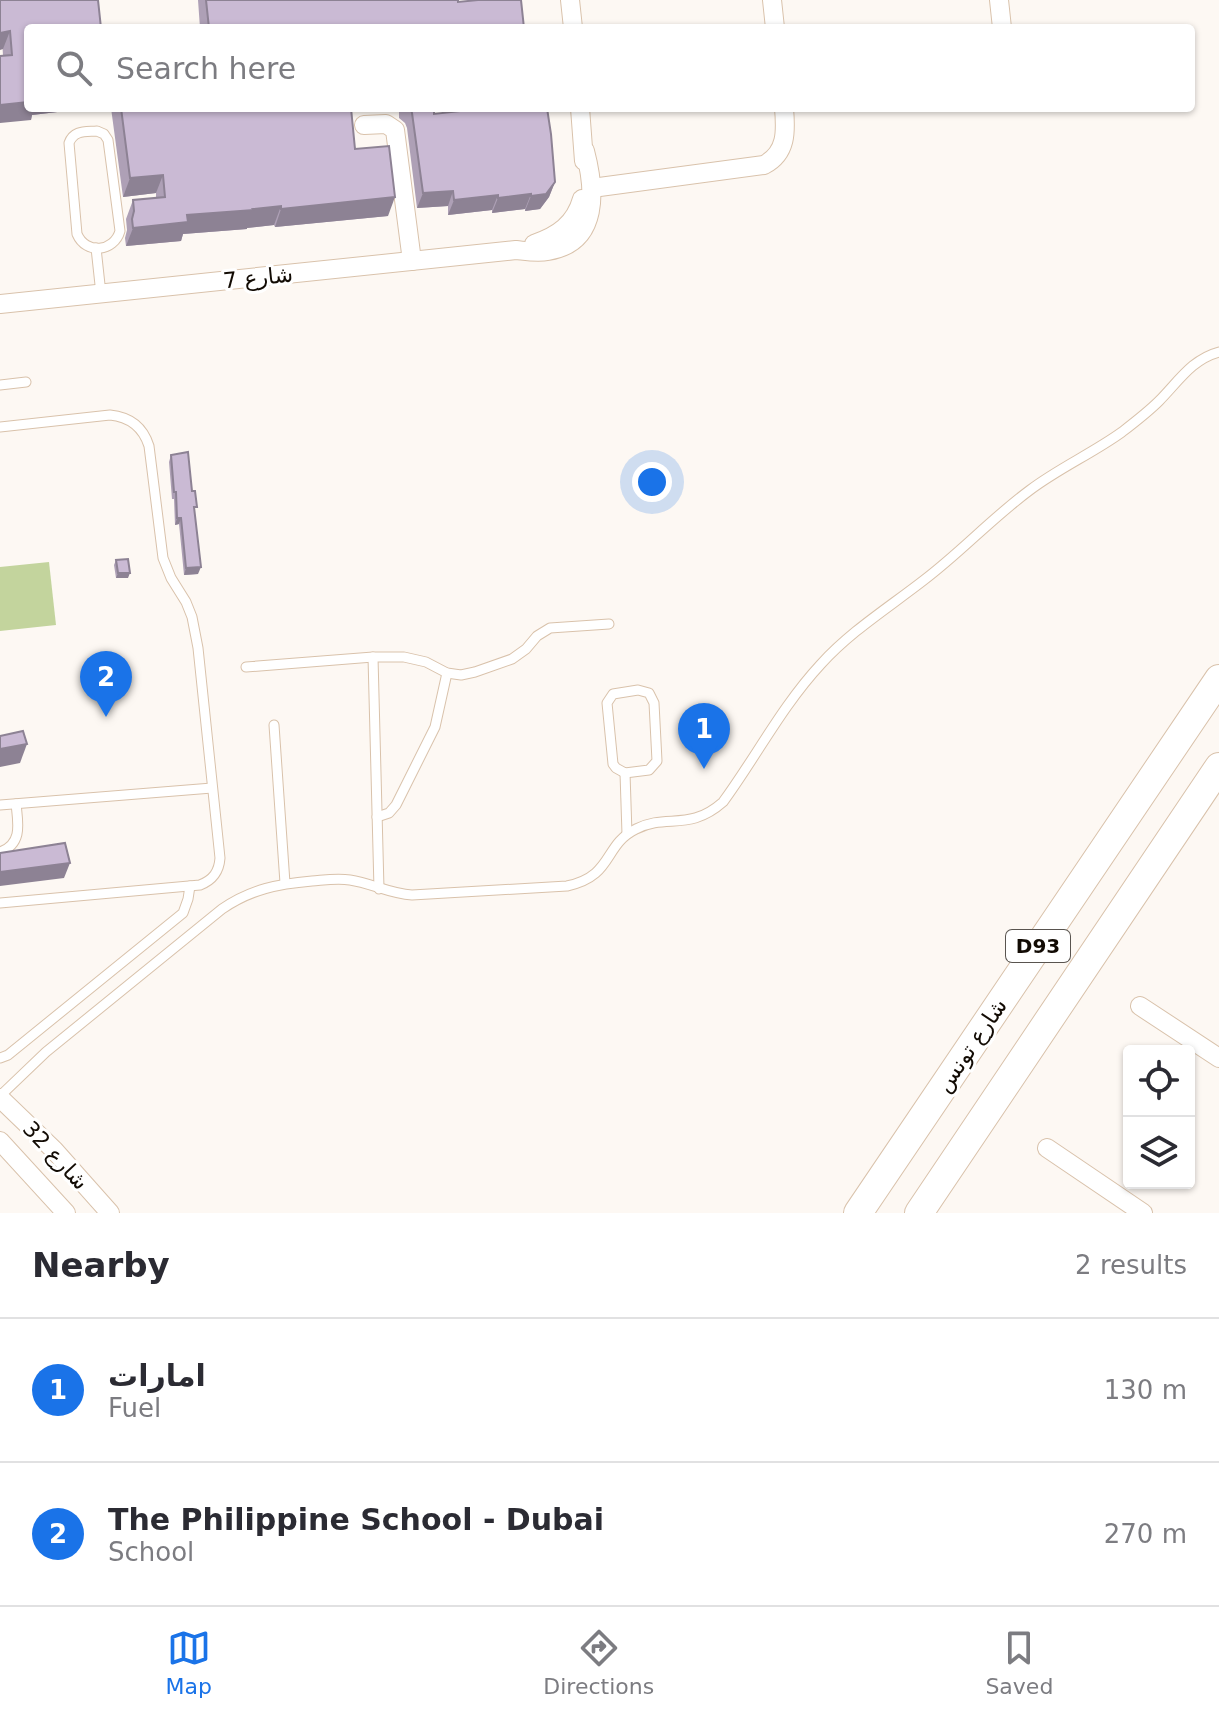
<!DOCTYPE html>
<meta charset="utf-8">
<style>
:root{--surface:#fff;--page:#f7f7f7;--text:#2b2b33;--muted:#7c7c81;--line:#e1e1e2;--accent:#1a73e8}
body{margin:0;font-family:"DejaVu Sans","Noto Naskh Arabic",sans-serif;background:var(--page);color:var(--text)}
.controls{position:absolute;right:24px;bottom:24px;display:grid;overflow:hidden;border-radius:8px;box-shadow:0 2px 6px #0004}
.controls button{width:72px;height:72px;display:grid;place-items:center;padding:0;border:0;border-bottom:2px solid var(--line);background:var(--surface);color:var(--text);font:40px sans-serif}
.you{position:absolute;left:652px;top:482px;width:28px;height:28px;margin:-20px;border:6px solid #fff;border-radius:50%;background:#1a73e8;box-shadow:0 0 0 12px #1a73e833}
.badge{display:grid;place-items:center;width:52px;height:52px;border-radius:50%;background:var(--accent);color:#fff;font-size:26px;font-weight:700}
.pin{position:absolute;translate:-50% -66px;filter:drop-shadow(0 2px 4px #0008)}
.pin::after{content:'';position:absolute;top:42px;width:28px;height:24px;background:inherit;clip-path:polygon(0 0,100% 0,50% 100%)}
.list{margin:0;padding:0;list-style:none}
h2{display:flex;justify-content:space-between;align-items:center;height:104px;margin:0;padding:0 32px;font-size:34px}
h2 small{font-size:26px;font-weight:400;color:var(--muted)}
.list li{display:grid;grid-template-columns:52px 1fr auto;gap:24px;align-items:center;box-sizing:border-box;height:144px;padding:0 32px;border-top:2px solid var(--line)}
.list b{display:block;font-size:30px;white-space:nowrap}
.list p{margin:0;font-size:26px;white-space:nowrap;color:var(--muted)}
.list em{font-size:26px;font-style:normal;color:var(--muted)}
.icon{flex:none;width:44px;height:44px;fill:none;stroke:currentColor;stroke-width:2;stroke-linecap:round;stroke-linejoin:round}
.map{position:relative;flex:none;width:1219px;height:1213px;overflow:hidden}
.search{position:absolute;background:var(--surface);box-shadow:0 2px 6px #0004;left:24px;right:24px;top:24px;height:88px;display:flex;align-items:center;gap:20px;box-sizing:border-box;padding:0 28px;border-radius:8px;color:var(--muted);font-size:30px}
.sheet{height:392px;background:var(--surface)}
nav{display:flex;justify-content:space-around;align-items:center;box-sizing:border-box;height:112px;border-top:2px solid var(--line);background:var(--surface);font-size:22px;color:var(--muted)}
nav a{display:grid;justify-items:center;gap:4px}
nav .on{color:var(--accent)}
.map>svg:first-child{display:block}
.garden{fill:#c3d49d}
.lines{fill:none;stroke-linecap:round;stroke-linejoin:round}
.lane-casing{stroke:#d9c2ab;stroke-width:11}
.street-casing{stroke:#d9c2ab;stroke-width:20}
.primary-casing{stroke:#d9c2ab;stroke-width:30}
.lane{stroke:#fff;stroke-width:9}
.street{stroke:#fff;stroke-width:18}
.primary{stroke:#fff;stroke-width:28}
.wall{fill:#aea0b6}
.shaded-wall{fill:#8d8294}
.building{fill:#cabad4;stroke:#8d8294;stroke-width:2}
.labels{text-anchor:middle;stroke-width:6;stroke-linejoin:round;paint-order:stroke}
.shield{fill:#fff;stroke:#59544f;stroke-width:2}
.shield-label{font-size:20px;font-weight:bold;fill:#120b04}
.street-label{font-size:22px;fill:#120b04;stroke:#fff}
</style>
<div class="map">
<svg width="1219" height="1213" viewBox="0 0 1219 1213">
<rect width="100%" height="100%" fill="#fdf8f3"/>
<polygon class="garden" points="49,562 56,625 0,631 0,567"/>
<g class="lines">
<defs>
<g id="lane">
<path d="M97,131l7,3 4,6 12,91c-6,21 -34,24 -43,3l-8,-91c5,-13 16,-11 28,-12z"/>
<polyline points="96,248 101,294"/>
<polyline points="0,385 26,382"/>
<path d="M0,427l110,-12c20,2 33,12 39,31l14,112 8,20 15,24 6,15 6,31 22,210c-1,14 -7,22 -20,27l-200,18"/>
<polyline points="373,657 379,889"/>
<polyline points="246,667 373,657 404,657 426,662 447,673 461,675 475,672 512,659 526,649 537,636 550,628 609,624"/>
<polygon points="638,690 649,693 654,703 657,761 649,770 625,773 616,768 613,764 607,703 613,694"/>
<polyline points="274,725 285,883"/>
<polyline points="625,773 627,834"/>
<polyline points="0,805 212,788"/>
<polyline points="377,817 389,813 396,805 435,727 447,673"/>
<path d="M0,852c23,-8 18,-29 16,-48"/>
<polyline points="0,1058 8,1055 183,913 188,899 190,886"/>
<path d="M0,1096l46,-44 176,-143c29,-20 56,-25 90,-28 13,-1 25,-3 38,-1 21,3 40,14 62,15l155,-9c47,-10 36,-41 69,-57 31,-16 53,3 87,-27 33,-45 59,-96 98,-138 30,-33 67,-56 103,-84 37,-28 68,-62 106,-90 29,-22 63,-37 92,-58 13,-10 26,-20 37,-31 19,-19 33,-42 60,-49"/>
</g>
<g id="street">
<polyline points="570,0 573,28"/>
<polyline points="772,0 775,28"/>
<polyline points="999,0 1002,28"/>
<polyline points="580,108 584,161"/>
<polyline points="364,125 386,124 395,130 412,261"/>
<path d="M592,188l172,-23c23,-12 22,-34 20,-57"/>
<path d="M534,244c24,-8 41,-20 48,-45"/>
<path d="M0,304l516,-54c10,1 21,3 32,1 52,-9 47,-62 37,-100"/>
<polyline points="1140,1006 1219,1058"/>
<polyline points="0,1098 54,1150 110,1213"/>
<polyline points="0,1141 66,1213"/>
<polyline points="1047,1148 1143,1213"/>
</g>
<g id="primary">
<polyline points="858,1213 1219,679"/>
<polyline points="919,1213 1219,767"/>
</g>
</defs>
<use href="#lane" class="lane-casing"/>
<use href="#street" class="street-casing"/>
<use href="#primary" class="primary-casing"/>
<use href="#lane" class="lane"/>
<use href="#street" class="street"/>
<use href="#primary" class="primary"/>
</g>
<g class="wall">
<polygon points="0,0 98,0 28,108 91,108 32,115 31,120 3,56"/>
<polygon points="198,0 458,0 458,2 524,28 200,28"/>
<polygon points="111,108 351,108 355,149 388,216 275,227 274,225 247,228 247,229 183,234 181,241 126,246 125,238 127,230 126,219 133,200 156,198 156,193 123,197"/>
<polygon points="399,108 434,108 434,114 483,108 547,108 555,182 549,197 540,209 525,211 525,209 492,213 492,210 448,215 448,206 417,208 407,128 405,123 399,118"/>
<polygon points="171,455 195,513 198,574 184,575 179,524 175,525 174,499 172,499 169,462"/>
<polygon points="116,560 128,578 116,578 114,565"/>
</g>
<g class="shaded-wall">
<polygon points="10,31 3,49 0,50 0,33"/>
<polygon points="28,102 28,108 91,108 32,115 31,120 0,123 0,105"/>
<polygon points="163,175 156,193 123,197 130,178"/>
<polygon points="555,182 549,197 540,209 525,211 531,196"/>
<polygon points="453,191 448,206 417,208 423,193"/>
<polygon points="531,194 525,209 492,213 498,198"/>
<polygon points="498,195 492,210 448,215 454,200"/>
<polygon points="395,197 388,216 275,227 281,209"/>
<polygon points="281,206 274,225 247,228 247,229 183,234 181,241 126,246 133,228 187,215"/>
<polygon points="177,518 181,518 179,524 175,525"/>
<polygon points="201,567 198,574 184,575 186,568"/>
<polygon points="118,573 130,573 128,578 116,578"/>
<polygon points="27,744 20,763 0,767 0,749"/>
<polygon points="70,863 64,878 0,886 0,872"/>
</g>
<g class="building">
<polygon points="0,0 98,0 101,28 28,28 28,102 0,105 0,56 12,55 10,31 0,33"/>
<polygon points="206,0 458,0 458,2 478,0 521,0 524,28 209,28"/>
<polygon points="121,108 351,108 355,149 389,146 395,197 281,209 281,206 253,209 254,210 187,215 188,222 133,228 132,219 134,211 133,200 165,197 163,175 130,178"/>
<polygon points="410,108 434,108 434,114 487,108 547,108 551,134 555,182 546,194 531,196 531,194 498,198 498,195 454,200 453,191 423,193 412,113"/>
<polygon points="188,452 192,491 195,491 197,507 194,507 201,567 186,568 181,518 177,518 176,492 174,492 171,455"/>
<polygon points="128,559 130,573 118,573 116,560"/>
<polygon points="23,731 27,744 0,749 0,736"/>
<polygon points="65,843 70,863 0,872 0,853"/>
</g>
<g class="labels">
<rect class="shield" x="1006" y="930" width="64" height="32" rx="6"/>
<g class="shield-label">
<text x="1038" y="953">D93</text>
</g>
<g class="street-label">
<text transform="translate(258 277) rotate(-6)" y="8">شارع 7</text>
<text transform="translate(971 1045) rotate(-56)" y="8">شارع تونس</text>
<text transform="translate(56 1155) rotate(47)" y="8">شارع 32</text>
</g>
</g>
</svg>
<div class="controls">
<button><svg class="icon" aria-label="locate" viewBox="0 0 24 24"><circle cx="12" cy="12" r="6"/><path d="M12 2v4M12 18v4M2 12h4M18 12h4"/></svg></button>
<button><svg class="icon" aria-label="layers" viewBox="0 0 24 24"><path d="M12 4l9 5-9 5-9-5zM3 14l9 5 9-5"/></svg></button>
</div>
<div class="you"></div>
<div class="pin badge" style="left:704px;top:769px">1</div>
<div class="pin badge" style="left:106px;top:717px">2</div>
<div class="search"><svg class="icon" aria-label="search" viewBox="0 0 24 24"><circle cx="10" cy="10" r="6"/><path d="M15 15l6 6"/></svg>Search here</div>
</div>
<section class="sheet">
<h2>Nearby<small>2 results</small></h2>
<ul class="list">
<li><span class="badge">1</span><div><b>امارات</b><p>Fuel</p></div><em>130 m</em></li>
<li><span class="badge">2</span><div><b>The Philippine School - Dubai</b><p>School</p></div><em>270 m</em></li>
</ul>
</section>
<nav>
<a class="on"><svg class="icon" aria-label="map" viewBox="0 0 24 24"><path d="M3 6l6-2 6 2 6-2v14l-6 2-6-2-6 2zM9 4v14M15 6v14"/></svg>Map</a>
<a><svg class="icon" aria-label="directions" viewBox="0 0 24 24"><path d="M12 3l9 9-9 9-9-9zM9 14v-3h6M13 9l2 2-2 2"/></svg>Directions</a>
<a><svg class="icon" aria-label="saved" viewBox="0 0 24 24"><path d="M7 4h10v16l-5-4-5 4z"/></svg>Saved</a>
</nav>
